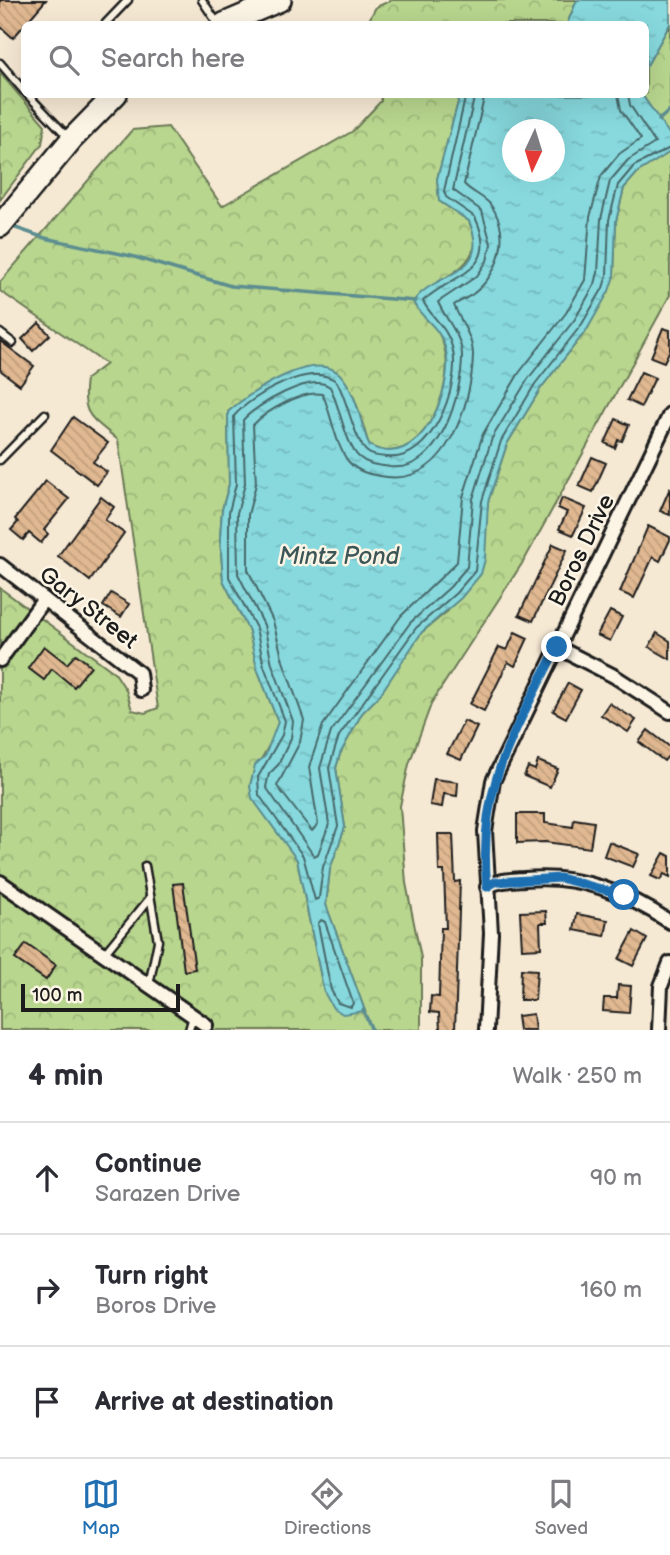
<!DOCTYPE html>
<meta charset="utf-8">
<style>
:root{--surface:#fff;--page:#f7f7f7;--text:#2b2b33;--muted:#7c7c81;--line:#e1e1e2;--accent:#1f6fb2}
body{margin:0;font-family:"Balsamiq Sans",sans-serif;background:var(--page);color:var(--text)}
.compass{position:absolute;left:502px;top:119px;width:63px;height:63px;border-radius:50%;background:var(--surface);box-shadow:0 7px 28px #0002;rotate:184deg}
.scale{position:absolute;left:21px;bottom:18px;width:159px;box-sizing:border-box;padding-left:7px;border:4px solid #1c1c1c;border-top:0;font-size:19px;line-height:24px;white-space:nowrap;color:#1c1c1c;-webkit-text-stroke:5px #fcf5e5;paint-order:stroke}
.stop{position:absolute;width:21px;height:21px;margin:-16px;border:5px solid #1f6fb2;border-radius:50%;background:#fff}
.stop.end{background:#1f6fb2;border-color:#fff;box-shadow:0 2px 7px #0008}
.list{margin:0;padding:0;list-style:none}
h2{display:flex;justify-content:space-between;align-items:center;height:91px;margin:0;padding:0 28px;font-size:30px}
h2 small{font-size:23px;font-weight:400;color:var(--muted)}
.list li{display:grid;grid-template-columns:46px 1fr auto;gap:21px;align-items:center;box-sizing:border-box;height:112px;padding:0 28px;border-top:2px solid var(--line)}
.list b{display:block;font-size:26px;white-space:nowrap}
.list p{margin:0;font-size:23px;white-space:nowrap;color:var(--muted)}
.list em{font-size:23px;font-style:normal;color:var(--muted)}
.icon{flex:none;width:38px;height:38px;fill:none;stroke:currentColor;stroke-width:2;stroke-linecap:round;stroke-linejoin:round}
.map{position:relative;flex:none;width:670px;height:1030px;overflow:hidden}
.search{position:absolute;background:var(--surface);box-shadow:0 7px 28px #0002;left:21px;right:21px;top:21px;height:77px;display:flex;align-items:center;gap:18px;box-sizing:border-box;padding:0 24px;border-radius:10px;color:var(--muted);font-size:26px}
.sheet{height:427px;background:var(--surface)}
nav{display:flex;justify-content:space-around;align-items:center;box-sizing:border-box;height:98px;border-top:2px solid var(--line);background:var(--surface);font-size:19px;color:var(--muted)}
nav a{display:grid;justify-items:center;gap:4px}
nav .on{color:var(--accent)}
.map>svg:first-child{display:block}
.forest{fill:url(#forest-crowns);stroke:#6a7955;stroke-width:2}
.water{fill:url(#water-ripples);stroke:#5c8d90;stroke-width:2;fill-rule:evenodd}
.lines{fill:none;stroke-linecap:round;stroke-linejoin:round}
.shore{stroke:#47686a;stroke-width:2}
.stream{stroke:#5c8d90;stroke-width:3.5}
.building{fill:url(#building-back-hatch);stroke:#1c1c1c;stroke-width:2}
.service-casing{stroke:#1c1c1c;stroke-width:11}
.minor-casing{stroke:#1c1c1c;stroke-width:18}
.primary-casing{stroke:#1c1c1c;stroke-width:26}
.service{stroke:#fcf5e5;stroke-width:6}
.minor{stroke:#fcf5e5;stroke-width:12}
.primary{stroke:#fcf5e5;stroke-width:21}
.route{stroke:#1f6fb2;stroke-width:9}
.labels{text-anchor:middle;stroke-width:5;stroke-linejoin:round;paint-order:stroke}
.street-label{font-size:23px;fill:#1c1c1c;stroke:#fcf5e5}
.water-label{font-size:24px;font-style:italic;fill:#3c5556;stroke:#fcf5e5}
</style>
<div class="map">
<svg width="670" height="1030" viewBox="0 0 670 1030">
<defs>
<pattern id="forest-crowns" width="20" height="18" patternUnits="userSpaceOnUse" patternTransform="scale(1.75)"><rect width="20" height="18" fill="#b8d68e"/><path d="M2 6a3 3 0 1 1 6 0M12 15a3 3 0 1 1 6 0" fill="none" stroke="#9eb77a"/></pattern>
<pattern id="water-ripples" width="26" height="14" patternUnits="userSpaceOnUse" patternTransform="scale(1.75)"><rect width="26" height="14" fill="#87d9de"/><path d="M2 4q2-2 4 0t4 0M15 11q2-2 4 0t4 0" fill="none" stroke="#74babe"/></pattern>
<pattern id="building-back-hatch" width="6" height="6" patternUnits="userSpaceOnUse" patternTransform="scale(1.75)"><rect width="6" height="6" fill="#e0b891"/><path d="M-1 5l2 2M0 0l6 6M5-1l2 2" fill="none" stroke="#c09e7c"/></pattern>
</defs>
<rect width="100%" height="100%" fill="#f6e9d4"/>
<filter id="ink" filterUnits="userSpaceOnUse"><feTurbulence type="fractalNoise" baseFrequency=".0143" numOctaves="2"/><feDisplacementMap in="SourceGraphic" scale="14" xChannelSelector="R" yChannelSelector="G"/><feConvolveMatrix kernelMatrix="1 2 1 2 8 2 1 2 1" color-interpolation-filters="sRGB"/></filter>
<g filter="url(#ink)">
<g class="forest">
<polygon points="392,0 577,0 567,24 367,24 376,7"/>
<polygon points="670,24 670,136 642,95 646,94 646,67"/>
<polygon points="0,73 45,125 42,144 0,200"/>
<path d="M381,95h79l-23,84 2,22 30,20 7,21c-10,39 -47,33 -61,64 15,12 26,25 30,45 10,38 -26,123 -76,94 -7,-21 -12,-49 -26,-67 -23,-31 -94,15 -115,34l1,72 -7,26 -2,27 3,43 26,51 8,37 21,54c-4,25 -24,40 -28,64l47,74 27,132 41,19 -39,-106 4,-36 15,-42 -9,-59 4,-14 22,-41 17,-17 27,-44 16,-20 26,-21 38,-92 2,-17 19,-58 34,-56 47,-60 26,-52 2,-55 8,-33 14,-16 32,-20v143l-145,264 -93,143 -23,62 -9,42 6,77 15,75v72h-421v-442l115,85 11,17 6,20 13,3 13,-5 -40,-268c-27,-23 -37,-24 -32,-61l20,-15 -106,-73v-9l132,-152 36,-3 54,79 131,-75 28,-30z"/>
</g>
<g class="water">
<polygon points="577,0 670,0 670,24 646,67 646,24 567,24"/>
<path d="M460,95h182l28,40v17l-32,20 -14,16 -8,33 -2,55 -5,15 -21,37 -47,60 -34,56 -19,58 -3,57 -4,15 -20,24 -39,34 -43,64 -17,17 -22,41 -4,14 9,59 -15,42 -4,36 39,106 -22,3 -10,-6 -9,-16 -27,-132 -45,-62 -2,-12 5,-21 10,-9 13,-34 -21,-54 -8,-37 -26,-51 -3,-43 2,-27 7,-26 -1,-72c21,-19 91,-67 115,-34 14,18 18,46 26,67 50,29 85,-55 77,-94 -6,-26 -23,-30 -33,-49 20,-31 80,-25 56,-81l-30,-20 -2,-22zM512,130h42v42h-42z"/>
</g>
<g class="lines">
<g class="shore">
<path d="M466,94l-22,97 2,6 29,20c27,56 -25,57 -52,84 8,17 25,25 30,50 7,36 -22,112 -66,106 -9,-1 -19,-1 -24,-10 -12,-19 -15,-45 -26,-65 -24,-22 -85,13 -103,34l2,68 -7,28v65l27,51 8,38 21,55 -3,14 -24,42 1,18 44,61 12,44 4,-2 4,-31 15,-41 -9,-58 10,-32 77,-108 40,-35 19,-22 7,-70 19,-60 34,-57 47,-60 21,-36 4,-13 2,-55 9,-35 16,-19 36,-18"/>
<path d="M475,94l-22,96 29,21 9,33 -4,17 -10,15 -39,26c7,17 24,33 24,54 0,38 -22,117 -72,111 -11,-2 -22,-2 -31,-10 -13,-11 -20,-53 -29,-70 -18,-15 -74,18 -87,33l2,64 -8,29 1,61 26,51 8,39 21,57 -2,17 -13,27 -9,9 -3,13 48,69 4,-2 11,-30 -9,-56 11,-36 79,-109 40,-36 17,-20 6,-68 19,-61 36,-59 47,-60 20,-35 3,-11 3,-54 9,-38 18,-21 27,-17 -25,-38 -2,-11"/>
<path d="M485,94l-21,90c7,8 19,12 26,20 22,29 10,69 -17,90 -6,4 -13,7 -19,11 6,16 19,32 19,50 -1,48 -26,129 -86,122 -15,-2 -29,-4 -39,-16 -12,-16 -16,-42 -23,-61l-3,-6c-19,-4 -56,17 -69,31l3,59 -8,31v55l25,51 10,40 21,59 -4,22 -23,44 35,45 6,-7 -9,-57 14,-42 78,-109 56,-54 6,-65 20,-63 36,-61 47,-60 19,-33 5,-63 11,-41 18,-22 22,-15 -20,-29 -3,-16"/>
<polygon points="321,920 325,922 353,1003 351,1007 338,1003 331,990 318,924"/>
</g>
<g class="stream">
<polyline points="659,120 670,110"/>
<polyline points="10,226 45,238 131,256 231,286 416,301"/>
<polyline points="363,1010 372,1030"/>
</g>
</g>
<g class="building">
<polygon points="0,0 46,0 13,38 0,26"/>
<polygon points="39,323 50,335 33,351 22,339"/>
<polygon points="663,328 670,330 670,350 664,362 651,357"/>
<polygon points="0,341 34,366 20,385 0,370"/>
<polygon points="641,372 655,378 641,407 627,400"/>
<polygon points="73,417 108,443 93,462 107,472 97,485 51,450"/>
<polygon points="616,419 629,425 622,441 618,440 615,448 605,443"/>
<polygon points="592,457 606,463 593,492 579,486"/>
<polygon points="46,481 69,499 44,530 48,534 41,543 29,533 23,540 11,530 18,522 15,519"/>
<polygon points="670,488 670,515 660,511"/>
<polygon points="101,497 114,507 105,520 124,533 90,581 58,556"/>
<polygon points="562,498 586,508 573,535 559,529 567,512 558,508"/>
<polygon points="648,526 670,537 670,540 660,561 653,557 634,598 620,592"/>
<polygon points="553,544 567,550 533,621 519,615"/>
<polygon points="111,593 129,604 121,617 103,606"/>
<polygon points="610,611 622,617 610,641 597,635"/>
<polygon points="515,632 528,638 515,666 508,662 484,711 470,704 499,647 507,650"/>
<polygon points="657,633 670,641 670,659 649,647"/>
<polygon points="44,646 67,664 76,654 91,666 74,687 52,669 44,680 28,668"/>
<polygon points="568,683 581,690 566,718 553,711"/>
<polygon points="609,703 636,720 628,732 601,715"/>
<polygon points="464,721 477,727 461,760 447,754"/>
<polygon points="648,730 670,747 670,754 664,761 639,742"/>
<polygon points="538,761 558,769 550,787 524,776 528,767 535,770"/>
<polygon points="434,779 458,782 457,796 444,794 442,807 430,805"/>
<polygon points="517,814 545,814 545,823 573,827 574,819 594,822 590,848 545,842 517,843"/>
<polygon points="438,834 453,834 455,882 460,881 455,1030 440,1030 439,1013 430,1012 431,996 439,997 441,928 446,928 444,871 439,871"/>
<polygon points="609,842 639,854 633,867 604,856"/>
<polygon points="664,853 670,856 670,877 664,874 660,880 651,876"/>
<polygon points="183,883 195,969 184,971 173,884"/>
<polygon points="546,911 547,923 540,923 541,948 522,949 520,912"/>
<polygon points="577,914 608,920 605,936 574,930"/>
<polygon points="634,931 647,939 633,966 619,959"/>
<polygon points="26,944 56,965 46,980 15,959"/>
<polygon points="521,969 537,970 535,1000 520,1000"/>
<polygon points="618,985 631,986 629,1013 603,1011 604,998 617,998"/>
<polygon points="533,1014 535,1030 519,1030 517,1016"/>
</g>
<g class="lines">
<defs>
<g id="service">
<polyline points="202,0 218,24"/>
<polyline points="105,24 128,0"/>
<polyline points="0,63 24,91"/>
<polyline points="27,94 69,138"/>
<polyline points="0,333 13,343"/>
<polyline points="0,460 45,414"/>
<polyline points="145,866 158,941 149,985"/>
<polyline points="104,954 150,898"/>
<polyline points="189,1030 193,1016"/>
</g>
<g id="minor">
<polyline points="0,565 139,673 141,690"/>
<polyline points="557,647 614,676 670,712"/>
<polyline points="0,660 44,599"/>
<polyline points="0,882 206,1025"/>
<path d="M487,887c11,-7 24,-7 37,-8 55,-5 101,13 146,43"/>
<polyline points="486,1030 491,933 485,831 493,781 670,414"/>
<polyline points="659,1030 661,986 670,963"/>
</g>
<g id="primary">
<polyline points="224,24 280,0"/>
<polyline points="0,226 71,140 116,94"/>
</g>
</defs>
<use href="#service" class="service-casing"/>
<use href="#minor" class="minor-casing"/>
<use href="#primary" class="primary-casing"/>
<use href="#service" class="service"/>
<use href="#minor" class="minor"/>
<use href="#primary" class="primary"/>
</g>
</g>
<g class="lines" filter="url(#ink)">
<path class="route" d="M557,647c-43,88 -80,138 -70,240l8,-5 65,-4 64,17"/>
</g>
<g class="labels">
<g class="street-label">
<text transform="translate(581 550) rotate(-64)" y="8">Boros Drive</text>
<text transform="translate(89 607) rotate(38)" y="8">Gary Street</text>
</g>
<g class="water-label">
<text x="339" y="564">Mintz Pond</text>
</g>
</g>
</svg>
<svg class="compass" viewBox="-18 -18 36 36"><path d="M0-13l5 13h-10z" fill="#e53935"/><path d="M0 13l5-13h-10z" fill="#7c7c81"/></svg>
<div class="scale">100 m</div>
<div class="stop" style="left:624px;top:895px"></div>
<div class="stop end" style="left:557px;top:647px"></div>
<div class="search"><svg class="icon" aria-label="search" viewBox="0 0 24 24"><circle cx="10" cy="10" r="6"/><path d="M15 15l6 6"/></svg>Search here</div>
</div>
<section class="sheet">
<h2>4 min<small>Walk · 250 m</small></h2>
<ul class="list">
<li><svg class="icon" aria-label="ahead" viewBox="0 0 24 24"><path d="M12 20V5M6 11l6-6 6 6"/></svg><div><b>Continue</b><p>Sarazen Drive</p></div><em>90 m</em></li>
<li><svg class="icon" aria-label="right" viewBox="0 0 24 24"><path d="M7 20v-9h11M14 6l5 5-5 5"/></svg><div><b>Turn right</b><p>Boros Drive</p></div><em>160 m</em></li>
<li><svg class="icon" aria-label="arrive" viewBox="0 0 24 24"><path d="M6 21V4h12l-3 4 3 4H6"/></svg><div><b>Arrive at destination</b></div></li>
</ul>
</section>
<nav>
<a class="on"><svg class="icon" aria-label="map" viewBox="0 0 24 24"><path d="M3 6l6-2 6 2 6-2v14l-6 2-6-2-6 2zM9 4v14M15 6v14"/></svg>Map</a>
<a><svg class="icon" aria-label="directions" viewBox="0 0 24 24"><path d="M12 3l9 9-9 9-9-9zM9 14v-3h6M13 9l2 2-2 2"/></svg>Directions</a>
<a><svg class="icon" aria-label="saved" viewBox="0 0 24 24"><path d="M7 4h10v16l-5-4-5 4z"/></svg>Saved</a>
</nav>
